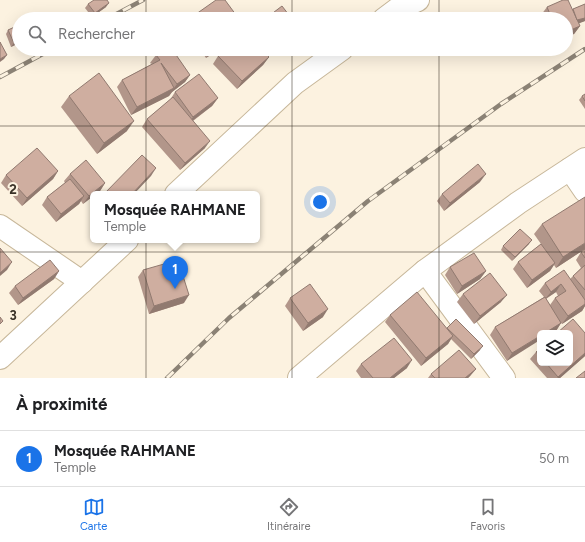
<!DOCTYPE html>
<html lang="fr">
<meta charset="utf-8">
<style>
:root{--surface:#fff;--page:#f2f2f2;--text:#202124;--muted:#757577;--line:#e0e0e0;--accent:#1a73e8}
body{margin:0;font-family:Figtree,sans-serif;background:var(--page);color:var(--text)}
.controls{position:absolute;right:12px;bottom:12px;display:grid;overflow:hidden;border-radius:6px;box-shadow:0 4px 16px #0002}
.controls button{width:36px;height:36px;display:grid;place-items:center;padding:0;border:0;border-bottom:1px solid var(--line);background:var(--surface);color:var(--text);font:20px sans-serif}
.you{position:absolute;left:320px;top:202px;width:14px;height:14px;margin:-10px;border:3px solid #fff;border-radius:50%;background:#1a73e8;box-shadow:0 0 0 6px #1a73e833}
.badge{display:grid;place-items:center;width:26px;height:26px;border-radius:50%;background:var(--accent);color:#fff;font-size:13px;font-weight:700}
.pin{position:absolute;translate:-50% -33px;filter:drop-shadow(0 1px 2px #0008)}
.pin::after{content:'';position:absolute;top:21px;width:14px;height:12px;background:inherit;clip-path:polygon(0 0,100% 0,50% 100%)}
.popup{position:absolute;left:90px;top:191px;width:170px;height:52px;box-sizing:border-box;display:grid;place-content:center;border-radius:6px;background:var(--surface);filter:drop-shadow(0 1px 3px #0005);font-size:13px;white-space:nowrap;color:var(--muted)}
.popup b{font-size:15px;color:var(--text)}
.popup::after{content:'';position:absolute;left:50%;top:100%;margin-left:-8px;border:8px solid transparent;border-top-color:var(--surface)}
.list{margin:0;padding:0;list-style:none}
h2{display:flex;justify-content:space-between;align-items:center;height:52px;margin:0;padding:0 16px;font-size:17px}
h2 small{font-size:13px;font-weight:400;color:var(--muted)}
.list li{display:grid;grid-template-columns:26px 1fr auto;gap:12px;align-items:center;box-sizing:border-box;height:56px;padding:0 16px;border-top:1px solid var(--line)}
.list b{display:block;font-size:15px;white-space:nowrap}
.list p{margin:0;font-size:13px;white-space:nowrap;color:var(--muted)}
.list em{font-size:13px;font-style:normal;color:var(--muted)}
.icon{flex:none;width:22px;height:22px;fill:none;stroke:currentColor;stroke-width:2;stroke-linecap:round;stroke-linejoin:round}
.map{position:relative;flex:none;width:585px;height:378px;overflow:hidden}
.search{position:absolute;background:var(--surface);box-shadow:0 4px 16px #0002;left:12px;right:12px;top:12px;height:44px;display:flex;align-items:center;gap:10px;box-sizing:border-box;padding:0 14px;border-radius:22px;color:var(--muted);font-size:15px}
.sheet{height:108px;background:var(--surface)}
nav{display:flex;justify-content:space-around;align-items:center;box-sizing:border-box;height:56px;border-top:1px solid var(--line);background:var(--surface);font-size:11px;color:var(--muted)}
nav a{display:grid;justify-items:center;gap:2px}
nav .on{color:var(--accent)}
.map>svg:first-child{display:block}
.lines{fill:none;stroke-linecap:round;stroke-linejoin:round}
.minor-casing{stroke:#c7b79a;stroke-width:24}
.minor{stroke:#fff;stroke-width:22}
.rail-casing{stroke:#8b8275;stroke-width:4.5}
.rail{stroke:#fcf2e0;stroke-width:3;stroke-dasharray:9;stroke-linecap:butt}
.wall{fill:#b2968a;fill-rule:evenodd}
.shaded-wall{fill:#917a70}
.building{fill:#cfaea0;stroke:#917a70}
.grid{fill:none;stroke:#393227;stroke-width:1;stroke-opacity:0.55}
.grid-label{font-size:13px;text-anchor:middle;font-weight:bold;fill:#393227;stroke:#fcf2e0;stroke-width:4;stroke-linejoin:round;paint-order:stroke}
</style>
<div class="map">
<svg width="585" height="378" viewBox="0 0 585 378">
<rect width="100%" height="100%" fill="#fcf2e0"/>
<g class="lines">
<defs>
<g id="minor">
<polyline points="384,19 396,10 418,0"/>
<polyline points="570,169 585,191"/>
<polyline points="176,194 295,83 342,49"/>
<polyline points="0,226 82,282"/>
<polyline points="425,271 504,378"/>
<polyline points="0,358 127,240"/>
<polyline points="299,378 425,271 518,203 585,159"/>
</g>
</defs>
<use href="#minor" class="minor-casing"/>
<use href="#minor" class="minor"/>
<defs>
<g id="rail">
<polyline points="107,19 143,0"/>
<polyline points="0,77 52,49"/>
<polyline points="167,378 229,318 368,201 501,104 585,49"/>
</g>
</defs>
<use href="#rail" class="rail-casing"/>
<use href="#rail" class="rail"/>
</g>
<g class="wall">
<polygon points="88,4 106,7 92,17 85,8"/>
<polygon points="585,4 585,21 578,23 580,26 574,34 566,19 543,19 541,15 547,7 572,10 573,9"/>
<polygon points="19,25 19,43 11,47 6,34 8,30"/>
<polygon points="200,49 219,49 206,58"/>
<polygon points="262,49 274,49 266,55 269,57 263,65 237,89 213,64 218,56 265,54"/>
<polygon points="156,55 190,75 185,82 172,92 169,96 131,115 117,87 122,80 152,64 150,63"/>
<polygon points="175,92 218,98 212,106 193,121 205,148 180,170 142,127 147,119 170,100"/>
<polygon points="585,94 585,109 579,100 582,96"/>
<polygon points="69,96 127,131 97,154 61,107"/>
<polygon points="58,171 53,179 22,206 1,183 6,175"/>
<polygon points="70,174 105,183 100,191 83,204 81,201 79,204 56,222 42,205 47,197 65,183 64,181"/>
<polygon points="480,182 444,211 437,201 442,194"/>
<polygon points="542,224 585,249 556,268 554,265 550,271 527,288 513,269 518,262 541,244 534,234"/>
<polygon points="529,244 512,261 501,250 503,246"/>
<path d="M585,249v57l-3,5 -20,13 -1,-1 -5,8 -4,2h-12l-33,28 -17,-26 5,-8 49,-30 -5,-6 6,-8 25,-4 11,-11 -5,-8 5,-8zM556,292l2,4 -3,2 -5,7 -4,-6z"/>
<polygon points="450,267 486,271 480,279 457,294 445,275"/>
<polygon points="143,270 184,303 149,314 138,277"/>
<polygon points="59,271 54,279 18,305 9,293 15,286"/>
<polygon points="463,294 501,302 474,324 457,302"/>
<polygon points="290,298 323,317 303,331 285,306"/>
<polygon points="390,315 447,328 480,350 471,359 451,339 448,344 421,366 385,322"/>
<polygon points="585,333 585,356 560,378 547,378 530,359 536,352 540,348 540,363 570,363"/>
<polygon points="361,364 407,368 394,378 361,378 356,371"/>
<polygon points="476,369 470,376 468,378 428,378 431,374"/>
</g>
<g class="shaded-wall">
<polygon points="109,3 106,7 92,17 95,13"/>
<polygon points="585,18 585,21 575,25 577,20"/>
<polygon points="580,26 574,34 566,38 566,32"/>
<polygon points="19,41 19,43 11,47 14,43"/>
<polygon points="214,49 219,49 206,58 212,51"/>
<polygon points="270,49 274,49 266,55"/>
<polygon points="7,55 4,59 0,62 0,59"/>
<polygon points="269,57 263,65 237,89 242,81"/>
<polygon points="190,75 185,82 172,92 169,96 131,115 137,107 174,88 177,84"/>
<polygon points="218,98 212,106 188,124 193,117"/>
<polygon points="134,121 127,131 97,154 104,143"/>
<polygon points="210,141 205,148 180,170 185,163"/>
<polygon points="156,168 151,176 134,194 132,194"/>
<polygon points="58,171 53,179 22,206 27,198"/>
<polygon points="486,174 480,182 444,211 450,203"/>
<polygon points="105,183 100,191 96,194 93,194 93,196 83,204 89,196"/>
<polygon points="84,196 79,204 56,222 61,214"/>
<polygon points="532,240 529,244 512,261 515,257"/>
<polygon points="585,243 585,249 556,268 563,257"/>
<polygon points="12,262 7,270 0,276 0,273"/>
<polygon points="555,263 550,271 527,288 532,280"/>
<polygon points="59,271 54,279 18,305 23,298"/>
<polygon points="486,271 480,279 457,294 462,286"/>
<polygon points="561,284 556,292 545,299 551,292"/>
<polygon points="189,295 184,303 149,314 154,306"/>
<polygon points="507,295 501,302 474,324 480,316"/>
<polygon points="585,304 585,306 582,311 562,324 568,316"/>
<polygon points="328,309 323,317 303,331 308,323"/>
<polygon points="561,323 556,331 552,333 545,333"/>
<polygon points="453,336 448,344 421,366 426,358"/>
<polygon points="540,336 540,340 507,361 512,353"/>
<polygon points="483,346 480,350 471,359 474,354"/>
<polygon points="585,353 585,356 560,378 557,378"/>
<polygon points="412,360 407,368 394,378 390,378"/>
<polygon points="476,369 470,376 468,378 465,378"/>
</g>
<g class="building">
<polygon points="94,0 107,0 109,3 95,13 88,4"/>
<polygon points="216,0 225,0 239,19 189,19"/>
<polygon points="563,0 568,0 580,26 566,32 566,19 552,19 547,7"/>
<polygon points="585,4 585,18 577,20 573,9"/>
<polygon points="282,6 292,19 265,19"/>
<polygon points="19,25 19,41 14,43 8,30"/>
<polygon points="0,42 7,55 0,59"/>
<polygon points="164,49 172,49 190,75 177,84 161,63 174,88 137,107 122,80 160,60 156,55"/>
<polygon points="226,49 261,49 269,57 242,81 218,56"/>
<polygon points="99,73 134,121 104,143 69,96"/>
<polygon points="199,74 218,98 193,117 175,92"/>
<polygon points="585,94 585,101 582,96"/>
<polygon points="173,97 210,141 185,163 147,119"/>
<polygon points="37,148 58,171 27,198 6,175"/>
<polygon points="142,155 156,168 132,194 104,194"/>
<polygon points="86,160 105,183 89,196 70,174"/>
<polygon points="478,164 486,174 450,203 442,194"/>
<polygon points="70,179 84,196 61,214 47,197"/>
<polygon points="585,197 585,243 563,257 542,224"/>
<polygon points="520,229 532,240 515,257 503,246"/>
<polygon points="541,244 555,263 532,280 518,262"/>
<polygon points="0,248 12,262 0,273"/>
<polygon points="585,249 585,258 581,252"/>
<polygon points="474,253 486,271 462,286 450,267"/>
<polygon points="50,260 59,271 23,298 15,286"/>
<polygon points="178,260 189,295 154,306 143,270"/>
<polygon points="585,265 585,290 573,276"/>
<polygon points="564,270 585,300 585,304 568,316 555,298 566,291 561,284 551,292 545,283"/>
<polygon points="490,273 507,295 480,316 463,294"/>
<polygon points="310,284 328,309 308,323 290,298"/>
<polygon points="417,292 453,336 426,358 390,315"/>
<polygon points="545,297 561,323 545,333 540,333 540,336 512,353 495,327"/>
<polygon points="0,317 3,321 0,324"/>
<polygon points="456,319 483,346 474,354 447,328"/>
<polygon points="573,319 585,333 585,353 558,377 546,363 570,363 570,333 557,333"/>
<polygon points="394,338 412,360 390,378 373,378 361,364"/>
<polygon points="540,348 540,357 536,352"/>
<polygon points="459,350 476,369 465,378 435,378 431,374"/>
<polygon points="585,371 585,378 576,378"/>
</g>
<path class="grid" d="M146,0v19M292,0v19M439,0v19M146,49v329M292,49v329M439,49v329M0,126h585M0,252h585"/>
<g class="grid-label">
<text x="13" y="194">2</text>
<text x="13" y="320">3</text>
</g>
</svg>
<div class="controls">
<button><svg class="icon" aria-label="layers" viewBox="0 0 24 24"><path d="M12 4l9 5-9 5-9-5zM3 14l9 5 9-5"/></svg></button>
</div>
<div class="you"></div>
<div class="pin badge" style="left:175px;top:289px">1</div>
<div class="popup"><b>Mosquée RAHMANE</b>Temple</div>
<div class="search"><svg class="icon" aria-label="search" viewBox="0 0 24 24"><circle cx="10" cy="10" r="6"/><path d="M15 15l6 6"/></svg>Rechercher</div>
</div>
<section class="sheet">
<h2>À proximité<small></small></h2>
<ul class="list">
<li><span class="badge">1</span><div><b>Mosquée RAHMANE</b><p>Temple</p></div><em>50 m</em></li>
</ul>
</section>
<nav>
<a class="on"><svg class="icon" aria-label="map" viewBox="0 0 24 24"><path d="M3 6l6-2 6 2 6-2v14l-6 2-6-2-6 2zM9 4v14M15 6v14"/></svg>Carte</a>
<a><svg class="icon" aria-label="directions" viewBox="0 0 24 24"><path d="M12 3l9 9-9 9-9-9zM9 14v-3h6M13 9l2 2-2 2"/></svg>Itinéraire</a>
<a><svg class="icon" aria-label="saved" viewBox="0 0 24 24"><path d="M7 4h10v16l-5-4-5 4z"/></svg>Favoris</a>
</nav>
